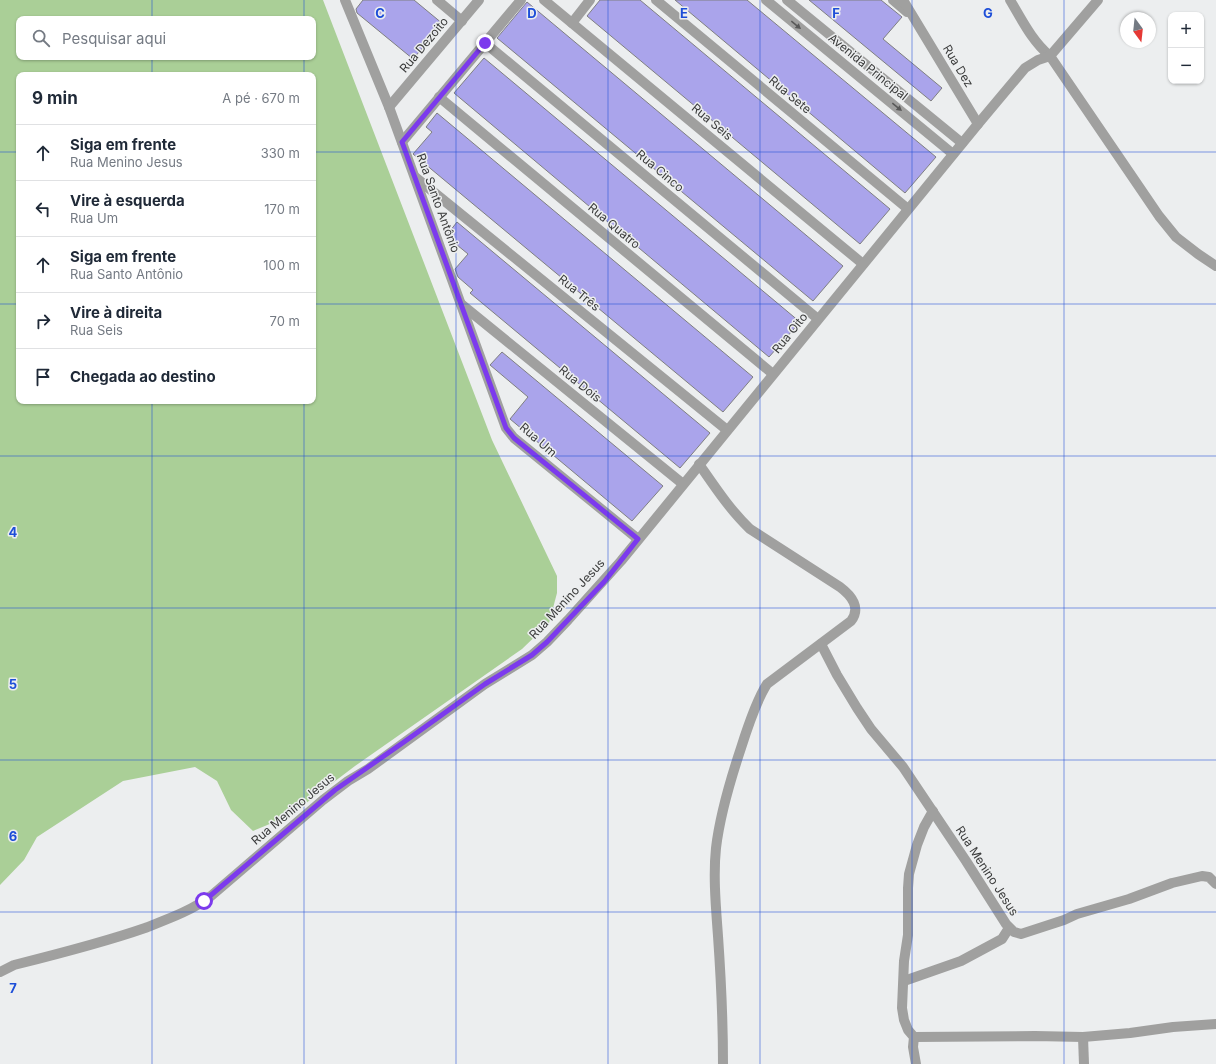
<!DOCTYPE html>
<html lang="pt">
<meta charset="utf-8">
<style>
:root{--surface:#fff;--page:#f6f6f7;--text:#1f2937;--muted:#747a83;--line:#e0e1e3}
body{margin:0;font-family:Inter,sans-serif;background:var(--page);color:var(--text)}
.controls{position:absolute;right:12px;top:12px;display:grid;overflow:hidden;border-radius:8px;box-shadow:0 1px 3px #0004}
.controls button{width:36px;height:36px;display:grid;place-items:center;padding:0;border:0;border-bottom:1px solid var(--line);background:var(--surface);color:var(--text);font:20px sans-serif}
.compass{position:absolute;left:1120px;top:12px;width:36px;height:36px;border-radius:50%;background:var(--surface);box-shadow:0 1px 3px #0004;rotate:165deg}
.stop{position:absolute;width:12px;height:12px;margin:-9px;border:3px solid #7c3aed;border-radius:50%;background:#fff}
.stop.end{background:#7c3aed;border-color:#fff;box-shadow:0 1px 4px #0008}
.list{margin:0;padding:0;list-style:none}
h2{display:flex;justify-content:space-between;align-items:center;height:52px;margin:0;padding:0 16px;font-size:17px}
h2 small{font-size:13px;font-weight:400;color:var(--muted)}
.list li{display:grid;grid-template-columns:26px 1fr auto;gap:12px;align-items:center;box-sizing:border-box;height:56px;padding:0 16px;border-top:1px solid var(--line)}
.list b{display:block;font-size:15px;white-space:nowrap}
.list p{margin:0;font-size:13px;white-space:nowrap;color:var(--muted)}
.list em{font-size:13px;font-style:normal;color:var(--muted)}
.icon{flex:none;width:22px;height:22px;fill:none;stroke:currentColor;stroke-width:2;stroke-linecap:round;stroke-linejoin:round}
.map{position:relative;flex:none;width:1216px;height:1064px;overflow:hidden}
.search{position:absolute;background:var(--surface);box-shadow:0 1px 3px #0004;left:16px;top:16px;width:300px;height:44px;display:flex;align-items:center;gap:10px;box-sizing:border-box;padding:0 14px;border-radius:8px;color:var(--muted);font-size:15px}
.panel{position:absolute;background:var(--surface);box-shadow:0 1px 3px #0004;left:16px;top:72px;width:300px;height:332px;border-radius:8px}
.map>svg:first-child{display:block}
.green{fill:#aacf97;fill-rule:evenodd}
.building{fill:#aaa4eb;stroke:#7f7f81}
.lines{fill:none;stroke-linecap:round;stroke-linejoin:round}
.minor{stroke:#a0a09f;stroke-width:10}
.tertiary{stroke:#a0a09f;stroke-width:10}
.oneway{fill:#595959}
.route{stroke:#7c3aed;stroke-width:5}
.grid{fill:none;stroke:#1d4ed8;stroke-width:1;stroke-opacity:0.55}
.labels{text-anchor:middle;stroke-width:3;stroke-linejoin:round;paint-order:stroke}
.street-label{font-size:12px;fill:#3a3b3b;stroke:#eceeef}
.grid-label{font-size:13px;text-anchor:middle;font-weight:bold;fill:#1d4ed8;stroke:#eceeef;stroke-width:3;stroke-linejoin:round;paint-order:stroke}
</style>
<div class="map">
<svg width="1216" height="1064" viewBox="0 0 1216 1064">
<rect width="100%" height="100%" fill="#eceeef"/>
<path class="green" d="M0,0h323l169,440 65,136v17l-8,30 -27,26 -167,117 -66,50 -36,15 -22,-21 -14,-29 -22,-14 -72,14 -86,56 -13,23 -24,25zM19,19h294v38h-294zM19,75h294v326h-294z"/>
<g class="building">
<polygon points="363,0 414,0 443,24 413,59 357,13 356,9"/>
<polygon points="600,0 640,0 890,209 860,244 587,16"/>
<polygon points="675,0 747,0 936,157 905,193"/>
<polygon points="809,0 881,0 902,17 883,39 942,88 931,101"/>
<polygon points="527,2 843,266 813,301 497,38"/>
<polygon points="484,58 800,322 769,357 454,93"/>
<polygon points="437,113 753,377 723,412 413,154 432,132 426,127"/>
<polygon points="457,222 710,433 680,468 470,293 473,290 458,277 455,269 468,254 446,236"/>
<polygon points="502,352 663,486 632,521 510,419 528,397 490,365"/>
</g>
<g class="lines">
<g class="minor">
<polyline points="345,0 389,107 506,428 514,438 638,539"/>
<polyline points="437,0 462,21"/>
<polyline points="544,0 863,264"/>
<polyline points="656,0 908,209"/>
<polyline points="893,0 907,12"/>
<path d="M1010,0c12,20 22,41 40,56l109,160 17,21 22,17 18,12"/>
<polyline points="572,23 590,0"/>
<polyline points="485,43 818,319"/>
<polyline points="439,97 773,374"/>
<polyline points="389,107 479,0"/>
<polyline points="978,124 1025,68 1038,60 1050,56 1098,0"/>
<polyline points="402,142 521,0"/>
<polyline points="415,177 727,430"/>
<polyline points="461,304 683,484"/>
<path d="M699,464c16,23 31,46 51,65l90,58c12,9 21,21 11,34l-84,63c-11,17 -20,45 -26,64 -11,33 -21,66 -25,100 -3,29 0,60 2,88 3,43 5,85 5,128"/>
<polyline points="821,644 837,675 857,708 871,729 903,767 966,861 1006,924 1014,932 1021,934 1064,920 1077,914 1129,899 1172,883 1202,876 1209,877 1216,884"/>
<path d="M0,972l14,-7c44,-11 88,-22 131,-37 23,-9 46,-17 66,-32l112,-96 25,-19 20,-12 117,-85 47,-29 15,-13 21,-22 53,-59 357,-437 -75,-124"/>
<polyline points="904,981 961,961 1002,939 1009,928"/>
<polyline points="914,1037 1035,1036 1083,1037 1130,1033 1173,1027 1216,1024"/>
<polyline points="1083,1037 1084,1064"/>
<polyline points="916,1064 913,1047 914,1037 908,1030 904,1020 902,1008 904,961 908,935 908,888 909,874 917,845 924,827 933,811"/>
</g>
<g class="tertiary">
<polyline points="766,0 953,154"/>
<polyline points="787,0 962,143"/>
</g>
</g>
<defs><path id="oneway-solid" d="M-6-.8H1V-3.2L6.5 0L1 3.2V.8H-6Z"/></defs>
<g class="oneway">
<use href="#oneway-solid" transform="translate(796 25) rotate(39)"/>
<use href="#oneway-solid" transform="translate(897 107) rotate(39)"/>
</g>
<g class="lines">
<polyline class="route" points="204,901 335,790 404,742 485,684 532,655 547,642 604,582 638,539 514,438 506,428 402,142 485,43"/>
</g>
<path class="grid" d="M152,0v19M304,0v19M456,0v1064M608,0v1064M760,0v1064M912,0v1064M1064,0v1064M152,57v18M304,57v18M0,152h19M313,152h903M0,304h19M313,304h903M152,401v663M304,401v663M0,456h1216M0,608h1216M0,760h1216M0,912h1216"/>
<g class="labels">
<g class="street-label">
<text transform="translate(424 45) rotate(-50)" y="4">Rua Dezoito</text>
<text transform="translate(958 66) rotate(59)" y="4">Rua Dez</text>
<text transform="translate(868 67) rotate(39)" y="4">Avenida Principal</text>
<text transform="translate(790 95) rotate(40)" y="4">Rua Sete</text>
<text transform="translate(712 122) rotate(40)" y="4">Rua Seis</text>
<text transform="translate(660 171) rotate(40)" y="4">Rua Cinco</text>
<text transform="translate(438 203) rotate(70)" y="4">Rua Santo Antônio</text>
<text transform="translate(614 226) rotate(40)" y="4">Rua Quatro</text>
<text transform="translate(579 293) rotate(39)" y="4">Rua Três</text>
<text transform="translate(790 333) rotate(-51)" y="4">Rua Oito</text>
<text transform="translate(580 384) rotate(39)" y="4">Rua Dois</text>
<text transform="translate(538 440) rotate(41)" y="4">Rua Um</text>
<text transform="translate(567 599) rotate(-47)" y="4">Rua Menino Jesus</text>
<text transform="translate(293 809) rotate(-40)" y="4">Rua Menino Jesus</text>
<text transform="translate(987 871) rotate(57)" y="4">Rua Menino Jesus</text>
</g>
</g>
<g class="grid-label">
<text x="380" y="18">C</text>
<text x="532" y="18">D</text>
<text x="684" y="18">E</text>
<text x="836" y="18">F</text>
<text x="988" y="18">G</text>
<text x="13" y="537">4</text>
<text x="13" y="689">5</text>
<text x="13" y="841">6</text>
<text x="13" y="993">7</text>
</g>
</svg>
<div class="controls">
<button>+</button>
<button>−</button>
</div>
<svg class="compass" viewBox="-18 -18 36 36"><path d="M0-13l5 13h-10z" fill="#e53935"/><path d="M0 13l5-13h-10z" fill="#747a83"/></svg>
<div class="stop" style="left:204px;top:901px"></div>
<div class="stop end" style="left:485px;top:43px"></div>
<div class="search"><svg class="icon" aria-label="search" viewBox="0 0 24 24"><circle cx="10" cy="10" r="6"/><path d="M15 15l6 6"/></svg>Pesquisar aqui</div>
<section class="panel">
<h2>9 min<small>A pé · 670 m</small></h2>
<ul class="list">
<li><svg class="icon" aria-label="ahead" viewBox="0 0 24 24"><path d="M12 20V5M6 11l6-6 6 6"/></svg><div><b>Siga em frente</b><p>Rua Menino Jesus</p></div><em>330 m</em></li>
<li><svg class="icon" aria-label="left" viewBox="0 0 24 24"><path d="M17 20v-9H6M10 6l-5 5 5 5"/></svg><div><b>Vire à esquerda</b><p>Rua Um</p></div><em>170 m</em></li>
<li><svg class="icon" aria-label="ahead" viewBox="0 0 24 24"><path d="M12 20V5M6 11l6-6 6 6"/></svg><div><b>Siga em frente</b><p>Rua Santo Antônio</p></div><em>100 m</em></li>
<li><svg class="icon" aria-label="right" viewBox="0 0 24 24"><path d="M7 20v-9h11M14 6l5 5-5 5"/></svg><div><b>Vire à direita</b><p>Rua Seis</p></div><em>70 m</em></li>
<li><svg class="icon" aria-label="arrive" viewBox="0 0 24 24"><path d="M6 21V4h12l-3 4 3 4H6"/></svg><div><b>Chegada ao destino</b></div></li>
</ul>
</section>
</div>
